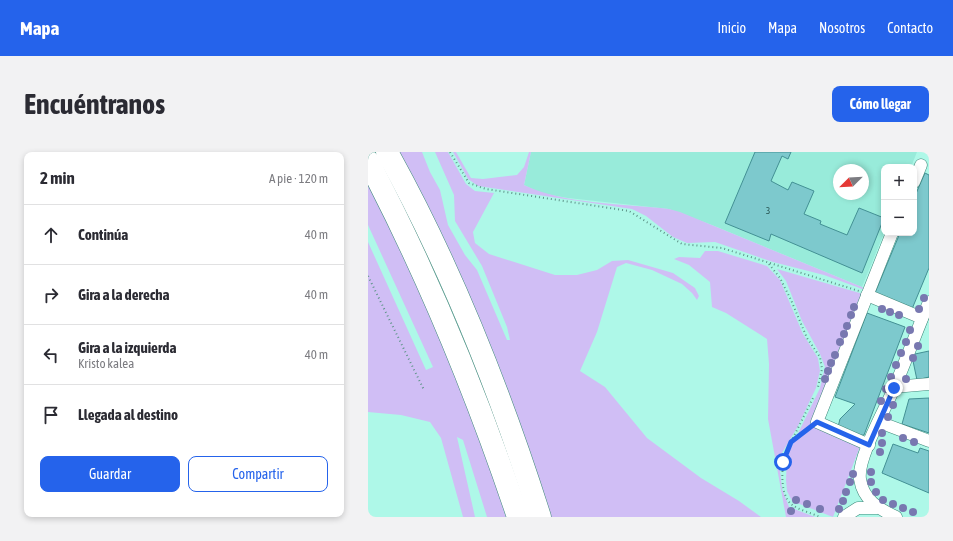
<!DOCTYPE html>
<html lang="es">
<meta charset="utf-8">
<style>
:root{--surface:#fff;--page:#f2f2f3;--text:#2b2b33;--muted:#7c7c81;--line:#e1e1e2;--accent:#2563eb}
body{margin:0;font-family:"Asap Condensed",sans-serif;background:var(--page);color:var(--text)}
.controls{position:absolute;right:12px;top:12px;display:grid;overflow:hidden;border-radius:8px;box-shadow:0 2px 6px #0003}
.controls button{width:36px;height:36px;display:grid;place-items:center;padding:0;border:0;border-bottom:1px solid var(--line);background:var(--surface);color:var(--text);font:20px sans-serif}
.compass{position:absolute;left:465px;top:12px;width:36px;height:36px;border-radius:50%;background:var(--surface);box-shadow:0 2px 6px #0003;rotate:246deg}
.stop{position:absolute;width:12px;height:12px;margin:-9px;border:3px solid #2563eb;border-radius:50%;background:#fff}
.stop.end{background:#2563eb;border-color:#fff;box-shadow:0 1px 4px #0008}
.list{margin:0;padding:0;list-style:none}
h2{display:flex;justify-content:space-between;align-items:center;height:52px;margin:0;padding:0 16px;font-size:17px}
h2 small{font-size:13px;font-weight:400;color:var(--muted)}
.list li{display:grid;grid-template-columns:26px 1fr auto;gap:12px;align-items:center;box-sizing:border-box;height:60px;padding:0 16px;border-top:1px solid var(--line)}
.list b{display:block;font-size:15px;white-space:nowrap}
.list p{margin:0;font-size:13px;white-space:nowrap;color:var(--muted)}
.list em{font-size:13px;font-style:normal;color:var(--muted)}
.actions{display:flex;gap:8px;padding:12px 16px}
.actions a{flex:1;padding:9px 0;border:1px solid var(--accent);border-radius:8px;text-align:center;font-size:14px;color:var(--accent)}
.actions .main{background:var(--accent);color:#fff}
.icon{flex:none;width:22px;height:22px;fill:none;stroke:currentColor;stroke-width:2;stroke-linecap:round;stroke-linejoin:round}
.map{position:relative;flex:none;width:561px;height:365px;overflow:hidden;border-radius:8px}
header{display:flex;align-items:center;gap:24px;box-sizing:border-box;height:56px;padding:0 20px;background:var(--accent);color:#fff}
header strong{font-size:19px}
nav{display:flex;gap:22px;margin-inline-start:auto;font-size:14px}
.intro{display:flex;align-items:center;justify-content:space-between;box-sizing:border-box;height:96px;padding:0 24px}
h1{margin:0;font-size:28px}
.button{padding:10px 18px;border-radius:8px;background:var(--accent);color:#fff;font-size:14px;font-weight:700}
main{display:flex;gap:24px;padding:0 24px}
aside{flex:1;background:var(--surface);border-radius:8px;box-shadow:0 2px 6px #0003}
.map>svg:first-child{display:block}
.built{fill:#98ebda;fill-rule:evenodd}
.green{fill:#d0bef5}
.building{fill:#7dc9cd;stroke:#439094}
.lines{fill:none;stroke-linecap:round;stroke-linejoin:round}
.street-casing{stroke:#40887b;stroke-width:13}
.highway-casing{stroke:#40887b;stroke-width:23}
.path{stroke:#5f958a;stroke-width:2;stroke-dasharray:1 3;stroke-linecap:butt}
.street{stroke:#fff;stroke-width:12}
.highway{stroke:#fff;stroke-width:22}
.tree{fill:#7878b0}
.route{stroke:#2563eb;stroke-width:5}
.labels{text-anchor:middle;stroke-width:4;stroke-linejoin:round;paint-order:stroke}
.number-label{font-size:9px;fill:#234d4a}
</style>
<header>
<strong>Mapa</strong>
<nav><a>Inicio</a><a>Mapa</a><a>Nosotros</a><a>Contacto</a></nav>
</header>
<div class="intro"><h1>Encuéntranos</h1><a class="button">Cómo llegar</a></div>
<main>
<aside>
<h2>2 min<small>A pie · 120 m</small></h2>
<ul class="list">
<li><svg class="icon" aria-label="ahead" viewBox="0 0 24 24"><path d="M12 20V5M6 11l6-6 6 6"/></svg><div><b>Continúa</b></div><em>40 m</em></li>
<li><svg class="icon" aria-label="right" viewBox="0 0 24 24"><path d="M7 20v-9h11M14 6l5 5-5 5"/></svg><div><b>Gira a la derecha</b></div><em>40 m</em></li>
<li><svg class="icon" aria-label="left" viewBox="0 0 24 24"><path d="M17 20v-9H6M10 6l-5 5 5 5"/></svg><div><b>Gira a la izquierda</b><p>Kristo kalea</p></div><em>40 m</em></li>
<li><svg class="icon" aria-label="arrive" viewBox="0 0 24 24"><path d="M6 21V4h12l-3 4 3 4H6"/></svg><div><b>Llegada al destino</b></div></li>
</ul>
<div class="actions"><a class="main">Guardar</a><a>Compartir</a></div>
</aside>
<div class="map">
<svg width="561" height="365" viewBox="0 0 561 365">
<rect width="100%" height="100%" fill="#aef8e8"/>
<path class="built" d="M163,0h386l-6,15h-27v66l-22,54 -150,-62 -43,-16 -101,-11 -28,-5 -16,-8zM471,18h24v24h-24z"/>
<g class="green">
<polygon points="29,0 54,0 62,20 72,38 80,73 97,103 109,118 139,188 142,188 139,175 114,114 87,69 86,43 67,0 80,0 98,32 107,39 126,41 105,80 107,91 121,102 187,123 209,123 229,118 244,109 260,108 305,121 327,136 331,144 329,148 324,141 314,132 284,118 258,111 249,115 229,180 212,219 237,235 279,286 333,326 371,349 393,365 181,365"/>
<path d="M85,0h3l15,26 12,1 34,-4 7,-8 5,-15h2l-7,33c38,19 102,19 145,24l11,3 182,75 3,3 -41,-15 -51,-13 -58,-20 -28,1 -14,-6 -27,-21 -14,-7 -154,-23 -10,-7z"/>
<polygon points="0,30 68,174 113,286 138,365 119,365 95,288 89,285 107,365 95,365 73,286 62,270 33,263 0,260 0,90 58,218 65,215 0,73"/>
<polygon points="337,99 350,99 399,114 412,128 435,182 450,206 452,219 448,236 430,274 414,301 412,318 414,337 421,355 447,365 418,365 400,267 401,212 399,187 358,161 344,155 342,130 321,113 306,107 311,105 332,106"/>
<polygon points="409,117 495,142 443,270 493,292 465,365 424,349 419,339 418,328 419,304 452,236 457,215 452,202 434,169 418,129"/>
</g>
<g class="building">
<polygon points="387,0 423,0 420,7 414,4 403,29 420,38 424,30 446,39 436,62 453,69 452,72 479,83 491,56 516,66 494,121 403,82 401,89 357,71"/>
<polygon points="557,21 561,23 561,116 544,157 507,141 532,81 546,81 546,46"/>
<polygon points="499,161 537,175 496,283 487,284 470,275 472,267 487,252 467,245"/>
<polygon points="561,199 561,225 549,228 545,209 547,202"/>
<polygon points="561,246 561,281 534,272 541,247"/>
<polygon points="525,292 550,301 552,296 561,299 561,341 514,321"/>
</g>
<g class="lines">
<defs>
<g id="street">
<polyline points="546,30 553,13"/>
<polyline points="499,143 554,166"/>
<polyline points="526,235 561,232"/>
<polyline points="511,270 561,289"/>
<polyline points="501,293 449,270 524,81"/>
<polyline points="476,365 490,356 509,356"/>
<path d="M528,365c-17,-8 -33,-17 -36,-38 -3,-21 26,-71 35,-93 12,-28 22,-56 34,-84"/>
</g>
<g id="highway">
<path d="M19,0c64,115 113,239 153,365"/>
<path d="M0,9c60,114 109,234 150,356"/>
</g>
</defs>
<use href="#street" class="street-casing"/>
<use href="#highway" class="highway-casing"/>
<g class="path">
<polyline points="82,0 101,31 118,37 261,59 314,92 354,96 491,139"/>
<polyline points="401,112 412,126 423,148 439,186 452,205 454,217 450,235"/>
<polyline points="0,124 56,238"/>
<path d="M440,277c-5,4 -13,8 -17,13 -10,13 -13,51 0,62 7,6 21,9 29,13"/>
<polyline points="423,290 446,244"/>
</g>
<use href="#street" class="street"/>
<use href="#highway" class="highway"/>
</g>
<g class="tree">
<circle cx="556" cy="146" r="4"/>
<circle cx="486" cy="155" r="4"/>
<circle cx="514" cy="157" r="4"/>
<circle cx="551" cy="157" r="4"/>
<circle cx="522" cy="160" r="4"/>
<circle cx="483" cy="163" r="4"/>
<circle cx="531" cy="163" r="4"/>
<circle cx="479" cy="174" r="4"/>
<circle cx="542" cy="178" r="4"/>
<circle cx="476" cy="182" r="4"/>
<circle cx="472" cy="190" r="4"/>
<circle cx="538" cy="190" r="4"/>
<circle cx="550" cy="194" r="4"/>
<circle cx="533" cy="201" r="4"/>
<circle cx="467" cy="203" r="4"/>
<circle cx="545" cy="206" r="4"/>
<circle cx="463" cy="211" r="4"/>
<circle cx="528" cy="213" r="4"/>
<circle cx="460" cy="219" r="4"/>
<circle cx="523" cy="225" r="4"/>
<circle cx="457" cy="227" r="4"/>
<circle cx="538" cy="227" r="4"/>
<circle cx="518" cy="237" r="4"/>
<circle cx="513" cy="249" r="4"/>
<circle cx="525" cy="253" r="4"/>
<circle cx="520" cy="265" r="4"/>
<circle cx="514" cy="281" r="4"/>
<circle cx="535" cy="286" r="4"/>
<circle cx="546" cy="290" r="4"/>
<circle cx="514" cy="291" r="4"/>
<circle cx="512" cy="300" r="4"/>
<circle cx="503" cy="320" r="4"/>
<circle cx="485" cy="322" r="4"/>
<circle cx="482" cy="330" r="4"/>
<circle cx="503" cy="330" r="4"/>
<circle cx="478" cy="340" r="4"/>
<circle cx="508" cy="340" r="4"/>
<circle cx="428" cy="348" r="4"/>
<circle cx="515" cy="348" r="4"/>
<circle cx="475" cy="349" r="4"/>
<circle cx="439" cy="352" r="4"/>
<circle cx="525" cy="352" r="4"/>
<circle cx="535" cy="356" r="4"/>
<circle cx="452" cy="357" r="4"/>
<circle cx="471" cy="357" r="4"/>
<circle cx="423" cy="359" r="4"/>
<circle cx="545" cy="360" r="4"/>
</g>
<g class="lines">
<polyline class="route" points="415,310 423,290 449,270 501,293 526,236"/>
</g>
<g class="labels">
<g class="number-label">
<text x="400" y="62">3</text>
</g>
</g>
</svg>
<div class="controls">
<button>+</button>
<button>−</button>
</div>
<svg class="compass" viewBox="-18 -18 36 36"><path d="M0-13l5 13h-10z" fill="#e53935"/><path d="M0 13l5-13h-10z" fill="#7c7c81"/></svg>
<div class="stop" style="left:415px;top:310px"></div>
<div class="stop end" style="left:526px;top:236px"></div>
</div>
</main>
